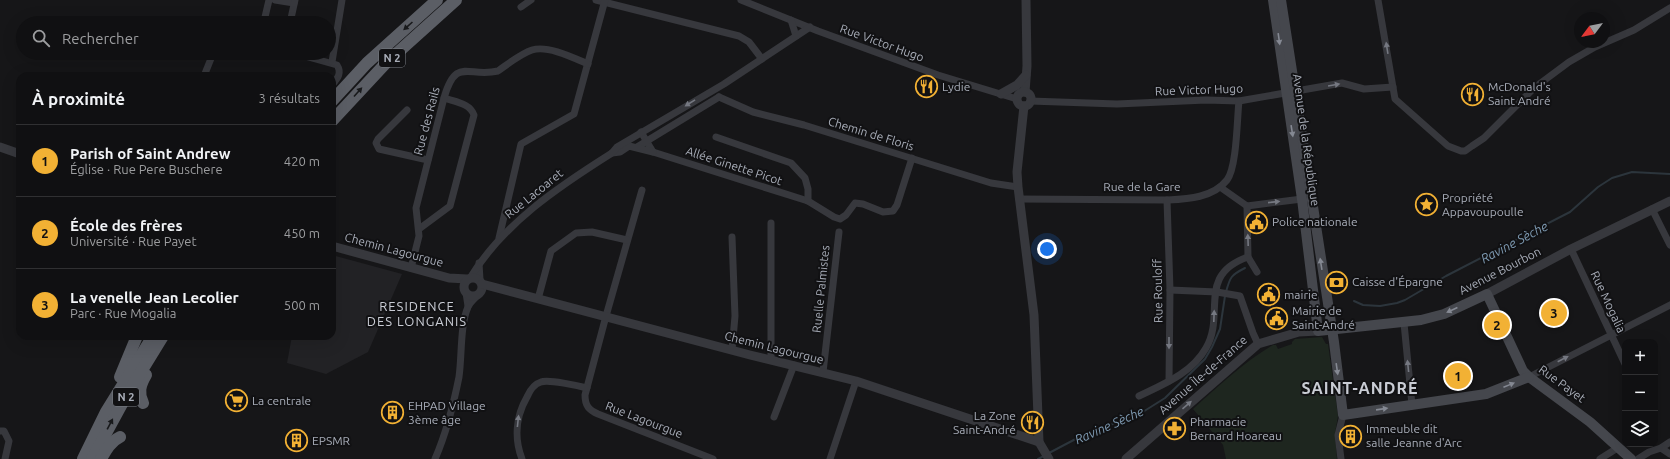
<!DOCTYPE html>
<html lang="fr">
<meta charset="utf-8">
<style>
:root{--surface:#101012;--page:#19191b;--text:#f1f3f6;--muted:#9c9d9f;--line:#303032;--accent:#f2b134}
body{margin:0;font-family:Ubuntu,sans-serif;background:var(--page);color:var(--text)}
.controls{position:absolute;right:12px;bottom:12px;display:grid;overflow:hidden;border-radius:8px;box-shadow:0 4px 16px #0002}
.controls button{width:36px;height:36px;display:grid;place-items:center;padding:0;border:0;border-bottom:1px solid var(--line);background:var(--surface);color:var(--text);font:20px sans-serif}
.compass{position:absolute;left:1574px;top:12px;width:36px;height:36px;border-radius:50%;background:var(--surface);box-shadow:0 4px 16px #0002;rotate:238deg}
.you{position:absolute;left:1047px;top:249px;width:14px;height:14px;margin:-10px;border:3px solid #fff;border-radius:50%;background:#1a73e8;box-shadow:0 0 0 6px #1a73e833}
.badge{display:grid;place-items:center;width:26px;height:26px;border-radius:50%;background:var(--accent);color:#111;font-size:13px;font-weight:700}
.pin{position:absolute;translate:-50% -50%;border:2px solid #fff;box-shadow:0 1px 4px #0006}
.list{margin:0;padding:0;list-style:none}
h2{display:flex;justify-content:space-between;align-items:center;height:52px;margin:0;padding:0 16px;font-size:17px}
h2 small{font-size:13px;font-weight:400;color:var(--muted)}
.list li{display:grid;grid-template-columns:26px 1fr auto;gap:12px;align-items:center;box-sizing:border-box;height:72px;padding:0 16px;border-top:1px solid var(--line)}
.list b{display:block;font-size:15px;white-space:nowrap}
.list p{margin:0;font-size:13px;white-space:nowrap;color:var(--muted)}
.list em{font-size:13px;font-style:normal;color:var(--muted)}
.icon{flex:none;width:22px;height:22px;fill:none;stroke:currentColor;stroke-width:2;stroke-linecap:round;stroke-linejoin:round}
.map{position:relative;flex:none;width:1670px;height:459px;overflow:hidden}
.search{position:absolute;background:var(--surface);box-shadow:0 4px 16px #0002;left:16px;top:16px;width:320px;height:44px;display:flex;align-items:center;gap:10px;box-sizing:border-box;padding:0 14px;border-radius:22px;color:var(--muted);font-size:15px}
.panel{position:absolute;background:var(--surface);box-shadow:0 4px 16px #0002;left:16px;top:72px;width:320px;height:268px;border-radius:12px}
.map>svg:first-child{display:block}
.built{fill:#222225}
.green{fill:#1e261f}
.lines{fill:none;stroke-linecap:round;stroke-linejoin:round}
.stream{stroke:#2c353c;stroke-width:2}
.minor{stroke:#37383d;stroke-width:7}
.tertiary{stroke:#37383d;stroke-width:9}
.secondary{stroke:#45474d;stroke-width:10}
.trunk{stroke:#5b5e65;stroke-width:12}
.oneway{fill:#18191b}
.oneway2{fill:#858993}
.oneway3{fill:#757881}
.labels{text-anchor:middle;stroke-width:4;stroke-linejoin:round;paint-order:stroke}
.shield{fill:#111113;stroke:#7b7e86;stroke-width:1}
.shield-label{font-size:11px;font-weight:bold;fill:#a8adb8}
.street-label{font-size:12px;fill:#a8adb8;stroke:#111113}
.poi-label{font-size:12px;fill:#a8adb8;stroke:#111113;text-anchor:start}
.water-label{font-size:13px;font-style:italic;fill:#7f9bb3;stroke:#111113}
.neighbourhood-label{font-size:13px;letter-spacing:1px;fill:#c9ccd4;stroke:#111113}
.district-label{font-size:16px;font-weight:bold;letter-spacing:1px;fill:#c9ccd4;stroke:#111113}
</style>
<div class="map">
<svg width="1670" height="459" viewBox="0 0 1670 459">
<rect width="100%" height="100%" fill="#161618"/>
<polygon class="built" points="332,255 402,274 368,352 326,374 287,363 292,336 332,336"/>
<path class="green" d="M1322,337l4,7h2l10,72 -3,17 2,26h-111l-3,-14 -30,-36c26,-23 51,-47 80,-64h3l2,4 14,-5v-2l3,-3z"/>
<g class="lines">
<g class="stream">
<path d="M1226,292c4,-15 5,-17 19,-24"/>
<polyline points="1354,301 1363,305 1380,306 1397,303 1405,300 1446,276 1570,212 1598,187 1612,178 1632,172 1670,174"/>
<polyline points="1049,453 1087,433 1138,415 1165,398 1205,359 1212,347 1220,329 1225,296"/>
<polyline points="1038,459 1044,456"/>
</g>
<g class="minor">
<polyline points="275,0 294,3"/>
<polyline points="596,0 739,36 749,42 762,59"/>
<polyline points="741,0 818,31 938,75 1017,99"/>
<polyline points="1378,0 1395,99 1448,146 1461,151 1465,151 1472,146 1484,138 1534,88 1569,62 1595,47 1634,30 1670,8"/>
<polyline points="521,7 531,0"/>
<polyline points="265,17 269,0"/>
<polyline points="791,20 796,36"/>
<polyline points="290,23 295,0"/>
<path d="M294,53l43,12c5,8 1,13 -5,20"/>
<polyline points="332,62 342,0"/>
<polyline points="204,76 212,56"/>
<polyline points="719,97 753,112 804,125 991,183 1018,187"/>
<polyline points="1030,101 1117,104 1206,100 1239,101 1342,83 1364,89 1393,87"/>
<polyline points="407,110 378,139 376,143 379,149 428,160"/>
<polyline points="641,132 653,152 808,201 834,217 840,219 846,215 855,203 863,204 883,212 893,211 897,205 912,158"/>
<polyline points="716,137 791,163 805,178 808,189 808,201"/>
<polyline points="637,147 719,97"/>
<polyline points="612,153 620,152 629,146 653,152"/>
<polyline points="1220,187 1247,206 1302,199"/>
<path d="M642,190l-36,126 -21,79c0,11 4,15 13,19l115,45"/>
<path d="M1019,199l148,1c20,-1 46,-2 60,-20 10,-13 10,-62 12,-79"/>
<polyline points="1167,200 1170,290 1169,381"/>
<polyline points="1247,206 1248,257 1257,272"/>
<polyline points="1652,209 1670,245"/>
<polyline points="771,223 771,360"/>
<path d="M419,229l31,-23 24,-91c-4,-12 -19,-13 -30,-17"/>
<polyline points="499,238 521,144 574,114 605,0"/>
<polyline points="1571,249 1625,364"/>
<polyline points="479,263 480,280"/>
<path d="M411,268l8,-32 -3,-28 28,-110c12,-42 24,-20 54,-27 10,-7 22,-17 34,-21 16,-5 42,8 56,14"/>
<path d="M470,278c34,-55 88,-91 142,-125l5,-6 107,-63 86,-57"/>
<polyline points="1170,290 1217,292 1240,296 1253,333 1258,344"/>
<polyline points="466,293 468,306"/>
<polyline points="538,299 551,251 576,233 592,232 627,240"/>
<polyline points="1404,323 1412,405"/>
<polyline points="732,350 735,316 732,237"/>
<polyline points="823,372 839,232"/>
<polyline points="1529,377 1670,305"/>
<path d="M1139,396c25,-12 53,-23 67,-48 20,-34 -10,-73 42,-91"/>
<polyline points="774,417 794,365"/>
<polyline points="0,431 4,431 9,441 5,459"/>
<polyline points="1661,448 1670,442"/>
<path d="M435,459c10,-23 19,-57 24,-82 3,-21 1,-52 9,-70 2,-5 6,-8 10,-12"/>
<path d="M522,459c-8,-21 -6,-43 5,-62 3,-7 7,-13 14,-15 7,-3 38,4 46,6"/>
<polyline points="830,459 856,381"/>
<polyline points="1341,459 1338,435 1343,415"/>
<polyline points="1600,459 1619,447"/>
<polyline points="1638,459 1649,452 1661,448 1670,454"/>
</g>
<g class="tertiary">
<polyline points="1025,92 1027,66 1026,0"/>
<circle cx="1024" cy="99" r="7"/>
<polyline points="1001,94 1017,85 1026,75"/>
<polyline points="1024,106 1017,172 1018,187 1034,315 1039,442 1049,459"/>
<polyline points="0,147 20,154"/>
<polyline points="332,246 449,278 467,279"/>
<circle cx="473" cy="287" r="9"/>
<polyline points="482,284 750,355 856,381 1039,442"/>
<polyline points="1487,294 1571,249 1670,201"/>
<polyline points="1126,459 1258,344 1299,332 1318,331"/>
</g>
<g class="secondary">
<polyline points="1273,0 1302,199 1318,331 1421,320 1444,314 1487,294 1523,371 1529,377 1590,422 1631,459"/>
<polyline points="1281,0 1334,342 1343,415 1486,394 1529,377"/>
</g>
<g class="trunk">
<polyline points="332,101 367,63 437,0"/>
<polyline points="332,121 386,63 456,0"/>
<polyline points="120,377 137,336"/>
<path d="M143,403c-5,-10 -3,-18 3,-28"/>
<polyline points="83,459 106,412 153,336"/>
<polyline points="92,459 128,393 163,336"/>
<path d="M101,459c5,-9 9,-17 19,-22"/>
</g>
</g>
<defs><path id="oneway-solid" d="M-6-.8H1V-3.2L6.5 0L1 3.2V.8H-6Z"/></defs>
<g class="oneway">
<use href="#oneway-solid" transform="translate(408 26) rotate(138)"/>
<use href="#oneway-solid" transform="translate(358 92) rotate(-48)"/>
<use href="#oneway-solid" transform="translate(110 424) rotate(-62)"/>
</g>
<g class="oneway2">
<use href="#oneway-solid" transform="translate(1279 39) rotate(82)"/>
<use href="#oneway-solid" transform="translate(1292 131) rotate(81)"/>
<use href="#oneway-solid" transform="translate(1321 264) rotate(-99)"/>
<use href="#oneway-solid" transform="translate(1452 310) rotate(155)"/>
<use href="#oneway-solid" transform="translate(1337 369) rotate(82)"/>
<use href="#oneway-solid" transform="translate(1509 385) rotate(-22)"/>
<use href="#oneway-solid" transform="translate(1382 409) rotate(-8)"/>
</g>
<g class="oneway3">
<use href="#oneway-solid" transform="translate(1387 48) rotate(-99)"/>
<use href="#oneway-solid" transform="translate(1334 85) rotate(-10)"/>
<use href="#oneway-solid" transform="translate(690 103) rotate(148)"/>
<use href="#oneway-solid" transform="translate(1274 202) rotate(-6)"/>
<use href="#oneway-solid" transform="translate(1248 240) rotate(-92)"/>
<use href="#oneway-solid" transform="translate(1214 316) rotate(-88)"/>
<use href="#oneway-solid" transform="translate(1169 343) rotate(90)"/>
<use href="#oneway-solid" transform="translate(1563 359) rotate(-27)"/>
<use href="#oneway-solid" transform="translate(1408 366) rotate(-96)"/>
<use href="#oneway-solid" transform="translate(1187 405) rotate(-41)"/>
<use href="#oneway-solid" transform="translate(518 421) rotate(-84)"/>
</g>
<defs>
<symbol id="restaurant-ring" viewBox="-11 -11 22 22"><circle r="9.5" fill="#111113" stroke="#f2b134" stroke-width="1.5"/><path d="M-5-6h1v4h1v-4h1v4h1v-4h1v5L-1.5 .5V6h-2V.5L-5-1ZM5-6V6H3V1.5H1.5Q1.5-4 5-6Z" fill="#f2b134"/></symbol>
<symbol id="sight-ring" viewBox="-11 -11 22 22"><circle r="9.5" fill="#111113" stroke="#f2b134" stroke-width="1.5"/><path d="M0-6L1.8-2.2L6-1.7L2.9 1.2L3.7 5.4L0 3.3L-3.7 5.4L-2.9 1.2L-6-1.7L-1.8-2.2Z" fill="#f2b134"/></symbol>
<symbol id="civic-ring" viewBox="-11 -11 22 22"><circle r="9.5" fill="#111113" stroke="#f2b134" stroke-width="1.5"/><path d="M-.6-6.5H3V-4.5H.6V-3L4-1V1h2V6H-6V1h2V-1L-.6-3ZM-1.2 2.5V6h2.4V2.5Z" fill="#f2b134"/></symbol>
<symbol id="bank-ring" viewBox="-11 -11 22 22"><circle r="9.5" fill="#111113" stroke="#f2b134" stroke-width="1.5"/><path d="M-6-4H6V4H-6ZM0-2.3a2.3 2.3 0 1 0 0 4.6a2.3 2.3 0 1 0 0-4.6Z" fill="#f2b134"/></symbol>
<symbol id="supermarket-ring" viewBox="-11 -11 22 22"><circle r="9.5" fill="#111113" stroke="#f2b134" stroke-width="1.5"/><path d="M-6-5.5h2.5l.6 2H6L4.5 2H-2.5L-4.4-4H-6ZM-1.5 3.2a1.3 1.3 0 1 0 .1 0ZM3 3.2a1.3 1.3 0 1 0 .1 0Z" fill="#f2b134"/></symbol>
<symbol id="building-ring" viewBox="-11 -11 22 22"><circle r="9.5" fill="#111113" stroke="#f2b134" stroke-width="1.5"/><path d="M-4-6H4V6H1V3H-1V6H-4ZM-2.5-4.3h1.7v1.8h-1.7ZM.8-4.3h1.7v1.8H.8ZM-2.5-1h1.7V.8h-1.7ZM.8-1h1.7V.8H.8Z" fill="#f2b134"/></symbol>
<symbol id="pharmacy-ring" viewBox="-11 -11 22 22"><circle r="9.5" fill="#111113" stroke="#f2b134" stroke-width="1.5"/><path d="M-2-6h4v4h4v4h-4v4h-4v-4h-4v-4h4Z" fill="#f2b134"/></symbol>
</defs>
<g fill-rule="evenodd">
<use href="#restaurant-ring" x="914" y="74" width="25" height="25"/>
<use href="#restaurant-ring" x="1460" y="82" width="25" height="25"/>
<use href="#sight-ring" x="1414" y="192" width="25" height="25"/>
<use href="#civic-ring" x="1244" y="210" width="25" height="25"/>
<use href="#bank-ring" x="1324" y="270" width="25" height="25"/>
<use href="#civic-ring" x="1256" y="282" width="25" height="25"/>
<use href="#civic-ring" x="1264" y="306" width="25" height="25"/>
<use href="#supermarket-ring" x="224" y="388" width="25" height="25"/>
<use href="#building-ring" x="380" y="400" width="25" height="25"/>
<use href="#restaurant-ring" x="1020" y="410" width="25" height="25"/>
<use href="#pharmacy-ring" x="1162" y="416" width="25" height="25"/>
<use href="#building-ring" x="1338" y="424" width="25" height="25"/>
<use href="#building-ring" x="284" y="428" width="25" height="25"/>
</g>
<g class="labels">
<g class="shield">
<rect x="379" y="49" width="26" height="18" rx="3"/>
<rect x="113" y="388" width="26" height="18" rx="3"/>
</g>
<g class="shield-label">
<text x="392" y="62">N 2</text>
<text x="126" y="401">N 2</text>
</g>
<g class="street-label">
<text transform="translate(882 43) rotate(20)" y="4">Rue Victor Hugo</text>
<text transform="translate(1199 90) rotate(-2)" y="4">Rue Victor Hugo</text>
<text transform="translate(427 121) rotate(-75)" y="4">Rue des Rails</text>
<text transform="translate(871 134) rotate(17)" y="4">Chemin de Floris</text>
<text transform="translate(1306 140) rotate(82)" y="4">Avenue de la République</text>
<text transform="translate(734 166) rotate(18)" y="4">Allée Ginette Picot</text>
<text x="1142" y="191">Rue de la Gare</text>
<text transform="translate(534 194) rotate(-39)" y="4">Rue Lacoaret</text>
<text transform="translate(394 250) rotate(15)" y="4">Chemin Lagourgue</text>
<text transform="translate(1500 271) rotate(-27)" y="4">Avenue Bourbon</text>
<text transform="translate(821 289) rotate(-84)" y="4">Ruelle Palmistes</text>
<text transform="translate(1158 291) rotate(-91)" y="4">Rue Rouloff</text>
<text transform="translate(1608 302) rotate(65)" y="4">Rue Mogalia</text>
<text transform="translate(774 348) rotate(14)" y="4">Chemin Lagourgue</text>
<text transform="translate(1203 375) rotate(-41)" y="4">Avenue Île-de-France</text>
<text transform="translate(1562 384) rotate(36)" y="4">Rue Payet</text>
<text transform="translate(644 420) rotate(21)" y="4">Rue Lagourgue</text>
</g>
<g class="poi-label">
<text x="942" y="91">Lydie</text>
<text x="1488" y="91">McDonald's<tspan x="1488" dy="14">Saint André</tspan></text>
<text x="1442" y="202">Propriété<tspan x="1442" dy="14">Appavoupoulle</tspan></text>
<text x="1272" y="226">Police nationale</text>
<text x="1352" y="286">Caisse d'Épargne</text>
<text x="1284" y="299">mairie</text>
<text x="1292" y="315">Mairie de<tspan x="1292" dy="14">Saint-André</tspan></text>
<text x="252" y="405">La centrale</text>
<text x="408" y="410">EHPAD Village<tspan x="408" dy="14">3ème âge</tspan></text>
<text x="1016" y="420" text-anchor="end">La Zone<tspan x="1016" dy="14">Saint-André</tspan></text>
<text x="1190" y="426">Pharmacie<tspan x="1190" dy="14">Bernard Hoareau</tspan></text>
<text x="1366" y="433">Immeuble dit<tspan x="1366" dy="14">salle Jeanne d'Arc</tspan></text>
<text x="312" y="445">EPSMR</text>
</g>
<g class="water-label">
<text transform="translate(1514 242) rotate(-28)" y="5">Ravine Sèche</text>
<text transform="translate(1109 425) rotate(-24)" y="5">Ravine Sèche</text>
</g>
<g class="neighbourhood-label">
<text x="417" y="311">RESIDENCE<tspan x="417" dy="15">DES LONGANIS</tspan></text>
</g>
<g class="district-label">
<text x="1360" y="394">SAINT-ANDRÉ</text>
</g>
</g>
</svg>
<div class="controls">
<button>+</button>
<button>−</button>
<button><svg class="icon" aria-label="layers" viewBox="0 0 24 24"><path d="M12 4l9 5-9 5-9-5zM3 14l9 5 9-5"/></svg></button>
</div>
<svg class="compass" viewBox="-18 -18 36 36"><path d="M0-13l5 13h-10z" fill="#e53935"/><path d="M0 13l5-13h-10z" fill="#9c9d9f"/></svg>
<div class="you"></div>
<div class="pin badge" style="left:1458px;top:376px">1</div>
<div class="pin badge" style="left:1497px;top:325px">2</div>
<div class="pin badge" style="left:1554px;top:313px">3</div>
<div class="search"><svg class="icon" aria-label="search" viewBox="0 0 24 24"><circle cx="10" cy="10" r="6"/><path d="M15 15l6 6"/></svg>Rechercher</div>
<section class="panel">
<h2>À proximité<small>3 résultats</small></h2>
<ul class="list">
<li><span class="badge">1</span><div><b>Parish of Saint Andrew</b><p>Église · Rue Pere Buschere</p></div><em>420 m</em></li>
<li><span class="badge">2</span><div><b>École des frères</b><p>Université · Rue Payet</p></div><em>450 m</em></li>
<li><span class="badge">3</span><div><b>La venelle Jean Lecolier</b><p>Parc · Rue Mogalia</p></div><em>500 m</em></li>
</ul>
</section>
</div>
